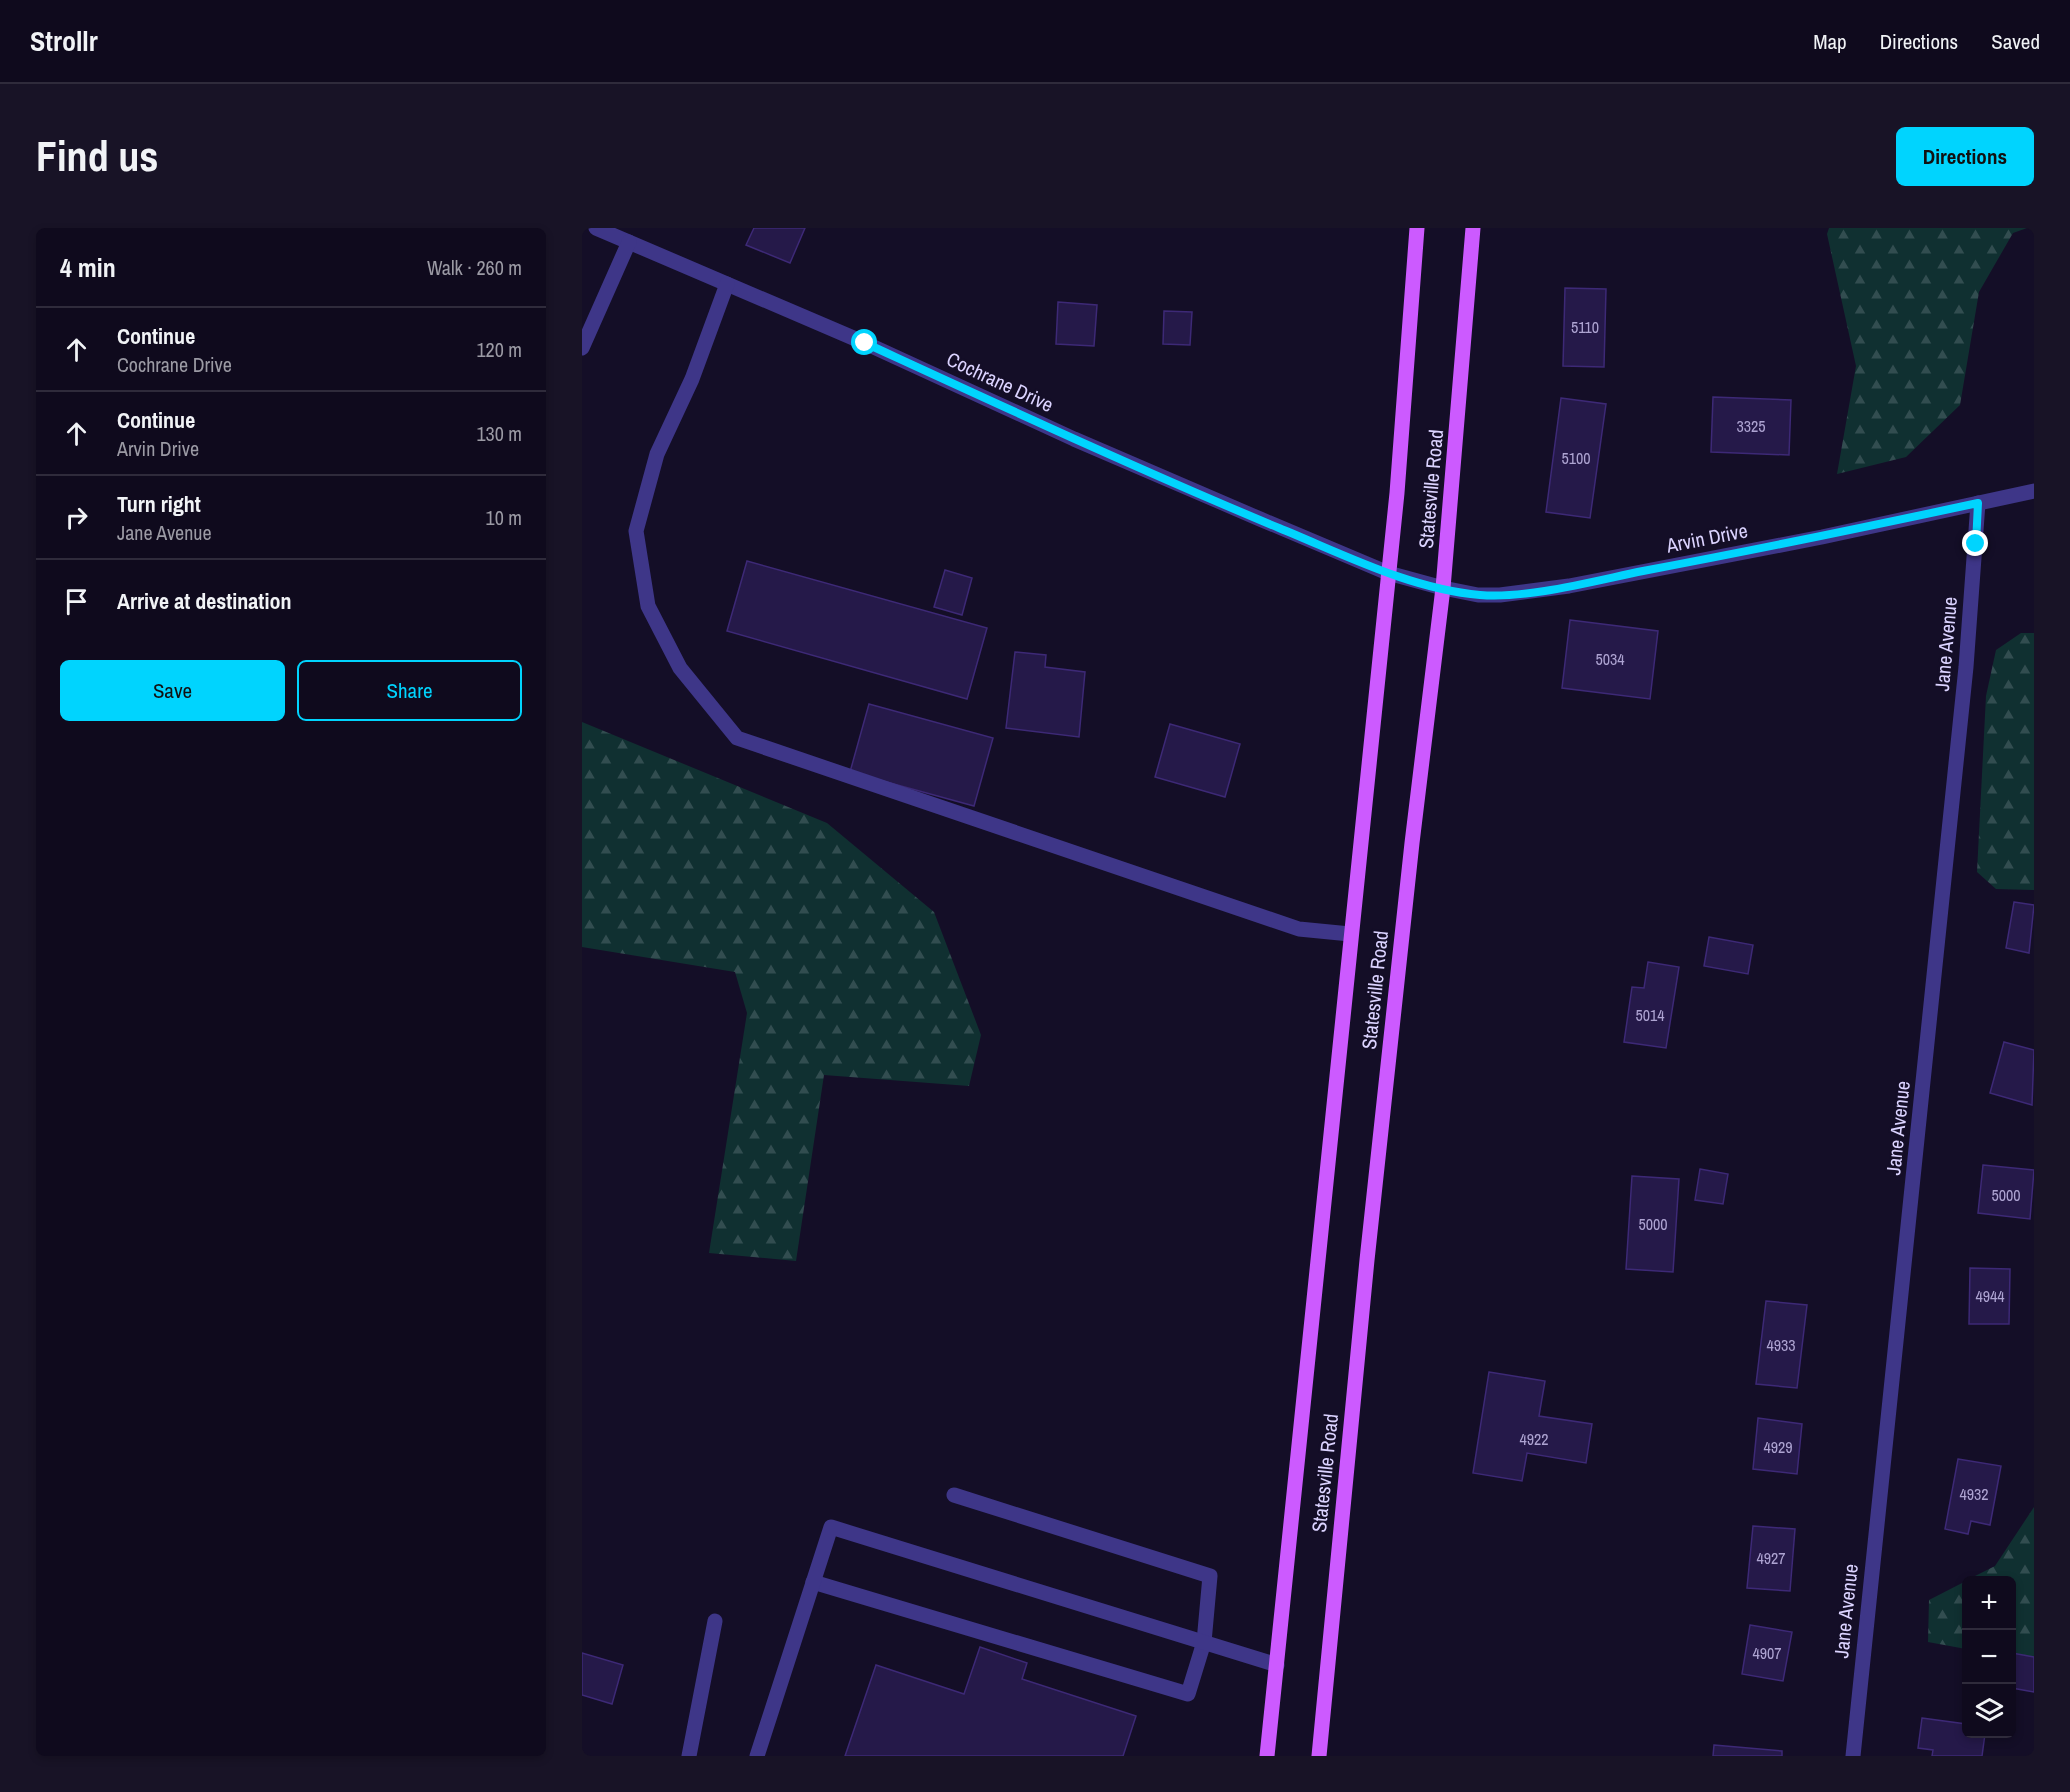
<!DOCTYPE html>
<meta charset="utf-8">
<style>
:root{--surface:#0f0a1d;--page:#181326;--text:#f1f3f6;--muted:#9b9aa4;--line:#2f2b3b;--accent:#00d4fe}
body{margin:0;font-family:"Archivo Narrow",sans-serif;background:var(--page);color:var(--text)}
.controls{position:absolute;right:18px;bottom:18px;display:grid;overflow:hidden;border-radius:9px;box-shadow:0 3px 9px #0003}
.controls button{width:54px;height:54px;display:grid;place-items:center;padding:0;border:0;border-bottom:2px solid var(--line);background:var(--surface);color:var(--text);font:30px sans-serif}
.stop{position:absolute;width:18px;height:18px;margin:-14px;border:4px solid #00d4fe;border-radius:50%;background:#fff}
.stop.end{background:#00d4fe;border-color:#fff;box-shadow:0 2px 6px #0008}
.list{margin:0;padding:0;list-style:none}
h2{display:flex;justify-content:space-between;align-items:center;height:78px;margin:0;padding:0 24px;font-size:26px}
h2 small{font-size:20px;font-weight:400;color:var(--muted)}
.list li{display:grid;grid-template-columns:39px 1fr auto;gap:18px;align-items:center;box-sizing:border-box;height:84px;padding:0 24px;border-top:2px solid var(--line)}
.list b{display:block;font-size:22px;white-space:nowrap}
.list p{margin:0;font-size:20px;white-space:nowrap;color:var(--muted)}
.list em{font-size:20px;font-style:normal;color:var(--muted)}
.actions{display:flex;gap:12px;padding:18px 24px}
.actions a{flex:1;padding:14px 0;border:2px solid var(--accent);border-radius:9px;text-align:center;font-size:21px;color:var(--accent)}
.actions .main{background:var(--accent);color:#111}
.icon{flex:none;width:33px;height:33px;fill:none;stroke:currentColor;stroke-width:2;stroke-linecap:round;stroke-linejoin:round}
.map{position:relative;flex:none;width:1452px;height:1528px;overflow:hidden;border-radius:9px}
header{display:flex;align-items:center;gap:36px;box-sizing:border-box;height:84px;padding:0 30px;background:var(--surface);border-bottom:2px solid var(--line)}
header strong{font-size:28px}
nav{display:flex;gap:33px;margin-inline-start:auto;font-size:21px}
.intro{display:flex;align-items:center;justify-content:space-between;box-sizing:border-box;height:144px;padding:0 36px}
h1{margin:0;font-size:42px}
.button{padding:15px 27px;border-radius:9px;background:var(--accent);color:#111;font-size:21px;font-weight:700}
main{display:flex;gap:36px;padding:0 36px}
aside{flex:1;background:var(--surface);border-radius:9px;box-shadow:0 3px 9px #0003}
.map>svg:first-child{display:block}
.forest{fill:url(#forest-firs)}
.building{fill:#251949;stroke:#3d2976;stroke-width:1.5}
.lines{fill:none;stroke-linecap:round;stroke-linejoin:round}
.minor{stroke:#3e3688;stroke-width:15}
.major{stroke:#cc5aff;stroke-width:15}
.route{stroke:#00d4fe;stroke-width:8}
.labels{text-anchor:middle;stroke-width:4.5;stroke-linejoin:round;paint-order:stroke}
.number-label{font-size:16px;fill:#aea4d2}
.street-label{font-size:20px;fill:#dbd3ff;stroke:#140e27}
</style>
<header>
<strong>Strollr</strong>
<nav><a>Map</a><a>Directions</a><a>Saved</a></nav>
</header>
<div class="intro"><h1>Find us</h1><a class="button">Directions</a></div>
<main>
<aside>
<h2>4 min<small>Walk · 260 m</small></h2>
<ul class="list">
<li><svg class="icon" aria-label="ahead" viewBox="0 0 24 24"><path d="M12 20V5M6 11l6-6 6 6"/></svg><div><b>Continue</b><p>Cochrane Drive</p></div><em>120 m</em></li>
<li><svg class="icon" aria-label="ahead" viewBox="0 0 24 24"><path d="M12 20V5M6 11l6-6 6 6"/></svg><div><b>Continue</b><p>Arvin Drive</p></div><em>130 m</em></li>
<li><svg class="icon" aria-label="right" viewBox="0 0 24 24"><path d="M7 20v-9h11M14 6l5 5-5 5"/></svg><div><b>Turn right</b><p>Jane Avenue</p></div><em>10 m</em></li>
<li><svg class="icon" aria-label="arrive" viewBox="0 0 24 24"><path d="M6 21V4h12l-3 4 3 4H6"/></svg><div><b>Arrive at destination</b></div></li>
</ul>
<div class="actions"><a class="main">Save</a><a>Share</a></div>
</aside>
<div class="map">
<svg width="1452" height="1528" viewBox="0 0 1452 1528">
<defs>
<pattern id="forest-firs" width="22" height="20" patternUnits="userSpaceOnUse" patternTransform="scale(1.5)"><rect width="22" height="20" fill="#103031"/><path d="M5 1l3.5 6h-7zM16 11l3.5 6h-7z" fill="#324d50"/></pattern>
</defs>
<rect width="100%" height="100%" fill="#140e27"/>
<g class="forest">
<polygon points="1247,0 1445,0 1431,5 1397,64 1378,177 1324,229 1255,246 1274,138 1245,6"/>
<polygon points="1439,405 1452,405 1452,662 1414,661 1395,644 1404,468 1414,422"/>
<polygon points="0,494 245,595 352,684 399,807 387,858 242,847 214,1033 127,1025 165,785 153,744 0,719"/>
<polygon points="1452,1279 1452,1433 1430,1429 1430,1352 1385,1352 1413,1338"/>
<polygon points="1384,1353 1384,1421 1346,1414 1347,1372"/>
</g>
<g class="building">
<polygon points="172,0 223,0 208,35 164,17"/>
<polygon points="983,60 1024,61 1022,139 981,138"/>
<polygon points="476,74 515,77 512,118 474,116"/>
<polygon points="582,83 610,84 608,117 581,116"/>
<polygon points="1131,169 1209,172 1207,227 1129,224"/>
<polygon points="979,170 1024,176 1008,290 964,284"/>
<polygon points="165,333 405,400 385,471 145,403"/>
<polygon points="363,342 390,350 380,387 352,379"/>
<polygon points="988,392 1076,403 1068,471 980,460"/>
<polygon points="433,424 464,427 463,439 503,444 497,509 424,500"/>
<polygon points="287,476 411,510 392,578 268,544"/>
<polygon points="588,496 658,516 643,569 573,549"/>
<polygon points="1432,674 1452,677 1447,725 1424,720"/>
<polygon points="1127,709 1171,717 1166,746 1122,738"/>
<polygon points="1066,734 1097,739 1084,820 1042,814 1050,759 1062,760"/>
<polygon points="1422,814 1452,822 1450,877 1408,865"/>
<polygon points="1401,937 1452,942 1448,991 1396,985"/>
<polygon points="1118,941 1146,946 1141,976 1113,972"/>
<polygon points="1050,948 1097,951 1091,1044 1044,1041"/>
<polygon points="1388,1040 1428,1041 1427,1096 1387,1096"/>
<polygon points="1184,1073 1225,1077 1215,1160 1174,1156"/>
<polygon points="907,1144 963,1153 957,1188 1010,1196 1004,1235 945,1225 940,1253 891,1245"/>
<polygon points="1176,1190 1220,1196 1215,1246 1171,1241"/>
<polygon points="1376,1231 1419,1238 1408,1297 1389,1293 1386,1306 1363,1301"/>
<polygon points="1171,1298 1213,1301 1208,1363 1165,1360"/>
<polygon points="1168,1397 1210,1404 1201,1453 1160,1446"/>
<polygon points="398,1419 445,1435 440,1451 554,1488 541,1528 263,1528 294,1437 382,1466"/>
<polygon points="0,1425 41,1437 30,1476 0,1467"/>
<polygon points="1430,1425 1452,1429 1452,1464 1430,1460"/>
<polygon points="1340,1490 1384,1496 1384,1506 1403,1506 1400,1528 1350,1528 1351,1522 1336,1520"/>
<polygon points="1132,1517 1200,1523 1200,1528 1131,1528"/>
</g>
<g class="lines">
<g class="minor">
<polyline points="14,0 283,115 492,211 678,291 806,345 861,360 896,367 918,367 987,358 1240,309 1452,263"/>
<polyline points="145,56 110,151 75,226 54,303 66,378 98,440 155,510 717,701 768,706"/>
<polyline points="0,120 47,14"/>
<polyline points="231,1354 606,1466 622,1414 628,1348 372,1267"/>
<polyline points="107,1528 133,1393"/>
<polyline points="175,1528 249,1299 695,1437"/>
<polyline points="1271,1528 1384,439 1396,275"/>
</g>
<g class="major">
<polyline points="685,1528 815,265 835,0"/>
<polyline points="737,1528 785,1032 830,615 861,360 891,0"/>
</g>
</g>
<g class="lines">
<path class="route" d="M283,115c137,63 275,127 414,185 64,26 131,61 201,67 48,4 114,-14 163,-24 112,-21 223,-44 335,-68l-2,41"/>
</g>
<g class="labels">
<g class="number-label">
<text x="1003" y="105">5110</text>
<text x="1169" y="204">3325</text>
<text x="994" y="236">5100</text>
<text x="1028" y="437">5034</text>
<text x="1068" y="793">5014</text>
<text x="1424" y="973">5000</text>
<text x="1071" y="1002">5000</text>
<text x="1408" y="1074">4944</text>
<text x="1199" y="1123">4933</text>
<text x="952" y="1217">4922</text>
<text x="1196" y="1225">4929</text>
<text x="1392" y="1272">4932</text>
<text x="1189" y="1336">4927</text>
<text x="1185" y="1431">4907</text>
</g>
<g class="street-label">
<text transform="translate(418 154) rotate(25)" y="7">Cochrane Drive</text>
<text transform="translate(849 261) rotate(-85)" y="7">Statesville Road</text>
<text transform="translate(1125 310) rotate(-11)" y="7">Arvin Drive</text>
<text transform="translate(1364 416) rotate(-85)" y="7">Jane Avenue</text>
<text transform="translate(793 762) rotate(-84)" y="7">Statesville Road</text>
<text transform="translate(1316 900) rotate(-84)" y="7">Jane Avenue</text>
<text transform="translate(743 1245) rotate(-84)" y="7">Statesville Road</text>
<text transform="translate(1264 1383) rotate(-84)" y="7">Jane Avenue</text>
</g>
</g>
</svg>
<div class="controls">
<button>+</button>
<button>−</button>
<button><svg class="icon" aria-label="layers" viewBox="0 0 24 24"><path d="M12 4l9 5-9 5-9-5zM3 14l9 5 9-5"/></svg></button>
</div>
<div class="stop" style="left:283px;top:115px"></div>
<div class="stop end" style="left:1394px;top:316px"></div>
</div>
</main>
